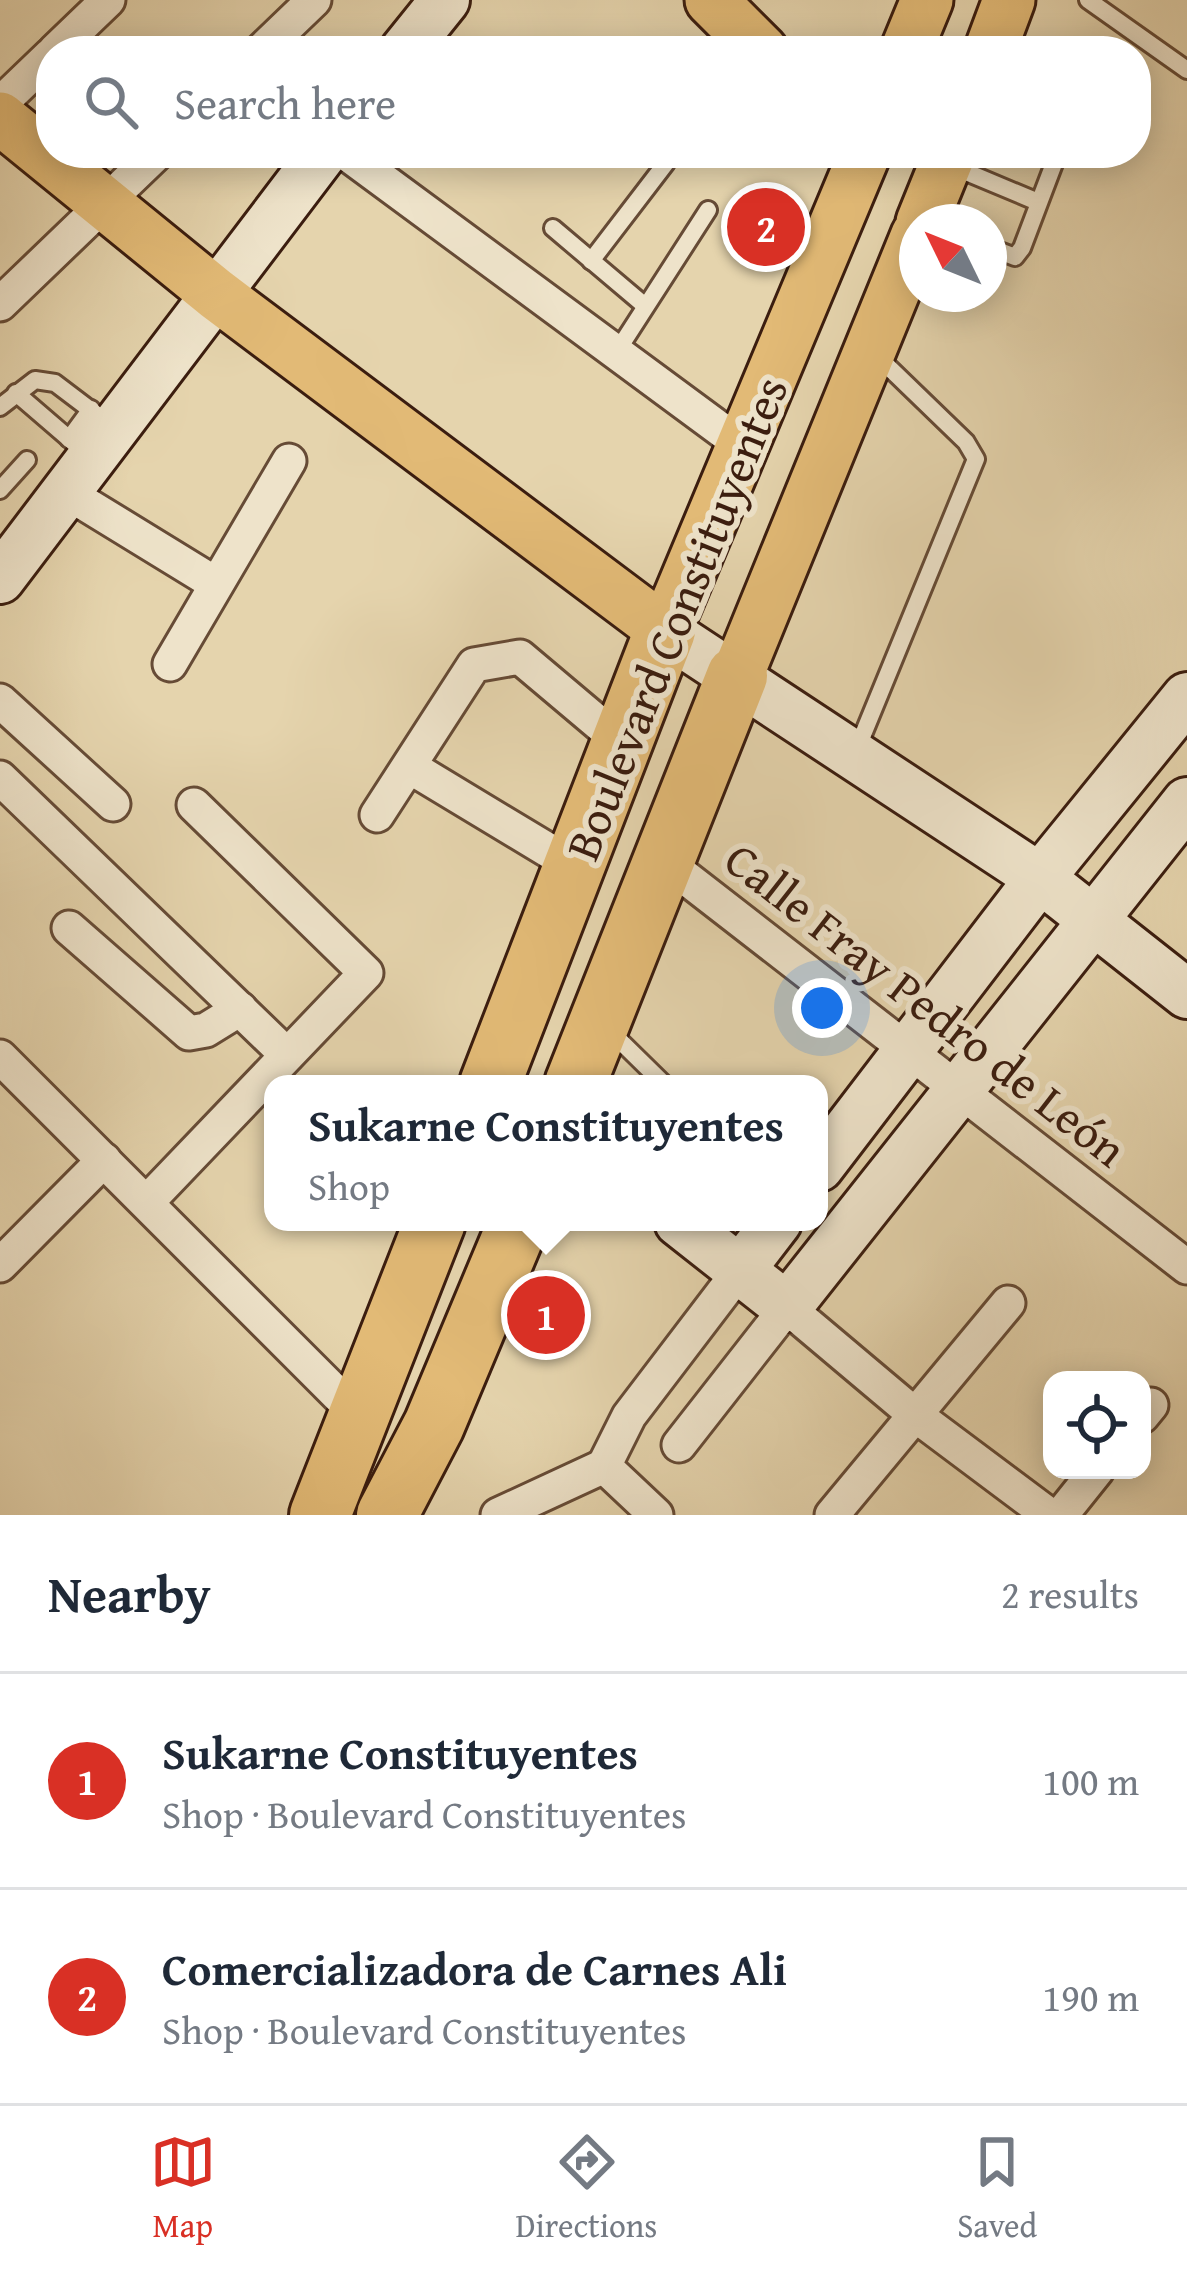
<!DOCTYPE html>
<meta charset="utf-8">
<style>
:root{--surface:#fff;--page:#f2f2f3;--text:#1f2937;--muted:#747a83;--line:#e0e1e3;--accent:#d93025}
body{margin:0;font-family:"Gentium Book Plus",serif;background:var(--page);color:var(--text)}
.controls{position:absolute;right:36px;bottom:36px;display:grid;overflow:hidden;border-radius:24px;box-shadow:0 6px 30px #0003}
.controls button{width:108px;height:108px;display:grid;place-items:center;padding:0;border:0;border-bottom:3px solid var(--line);background:var(--surface);color:var(--text);font:60px sans-serif}
.compass{position:absolute;left:899px;top:204px;width:108px;height:108px;border-radius:50%;background:var(--surface);box-shadow:0 6px 30px #0003;rotate:313deg}
.you{position:absolute;left:822px;top:1008px;width:42px;height:42px;margin:-30px;border:9px solid #fff;border-radius:50%;background:#1a73e8;box-shadow:0 0 0 18px #1a73e833}
.badge{display:grid;place-items:center;width:78px;height:78px;border-radius:50%;background:var(--accent);color:#fff;font-size:39px;font-weight:700}
.pin{position:absolute;translate:-50% -50%;border:6px solid #fff;box-shadow:0 3px 12px #0006}
.popup{position:absolute;left:264px;top:1075px;width:564px;height:156px;box-sizing:border-box;display:grid;place-content:center;border-radius:24px;background:var(--surface);filter:drop-shadow(0 3px 9px #0005);font-size:39px;white-space:nowrap;color:var(--muted)}
.popup b{font-size:45px;color:var(--text)}
.popup::after{content:'';position:absolute;left:50%;top:100%;margin-left:-24px;border:24px solid transparent;border-top-color:var(--surface)}
.list{margin:0;padding:0;list-style:none}
h2{display:flex;justify-content:space-between;align-items:center;height:156px;margin:0;padding:0 48px;font-size:51px}
h2 small{font-size:39px;font-weight:400;color:var(--muted)}
.list li{display:grid;grid-template-columns:78px 1fr auto;gap:36px;align-items:center;box-sizing:border-box;height:216px;padding:0 48px;border-top:3px solid var(--line)}
.list b{display:block;font-size:45px;white-space:nowrap}
.list p{margin:0;font-size:39px;white-space:nowrap;color:var(--muted)}
.list em{font-size:39px;font-style:normal;color:var(--muted)}
.icon{flex:none;width:66px;height:66px;fill:none;stroke:currentColor;stroke-width:2;stroke-linecap:round;stroke-linejoin:round}
.map{position:relative;flex:none;width:1187px;height:1515px;overflow:hidden}
.search{position:absolute;background:var(--surface);box-shadow:0 6px 30px #0003;left:36px;right:36px;top:36px;height:132px;display:flex;align-items:center;gap:30px;box-sizing:border-box;padding:0 42px;border-radius:48px;color:var(--muted);font-size:45px}
.sheet{height:588px;background:var(--surface)}
nav{display:flex;justify-content:space-around;align-items:center;box-sizing:border-box;height:168px;border-top:3px solid var(--line);background:var(--surface);font-size:33px;color:var(--muted)}
nav a{display:grid;justify-items:center;gap:6px}
nav .on{color:var(--accent)}
.map>svg:first-child{display:block}
.lines{fill:none;stroke-linecap:round;stroke-linejoin:round}
.lane-casing{stroke:#664b36;stroke-width:22}
.street-casing{stroke:#664b36;stroke-width:39}
.secondary-casing{stroke:#3b1d0f;stroke-width:54}
.primary-casing{stroke:#3b1d0f;stroke-width:57}
.highway-casing{stroke:#3b1d0f;stroke-width:66}
.lane{stroke:#eee3ca;stroke-width:16}
.street{stroke:#eee3ca;stroke-width:33}
.secondary{stroke:#eee3ca;stroke-width:48}
.primary{stroke:#e2ba76;stroke-width:51}
.highway{stroke:#e2ba76;stroke-width:60}
.labels{text-anchor:middle;stroke-width:12;stroke-linejoin:round;paint-order:stroke}
.street-label{font-size:48px;fill:#3b1d0f;stroke:#eee3ca}
</style>
<div class="map">
<svg width="1187" height="1515" viewBox="0 0 1187 1515">
<rect width="100%" height="100%" fill="#e5d4ad"/>
<filter id="stains"><feTurbulence type="fractalNoise" baseFrequency=".00167" numOctaves="4"/><feColorMatrix values="0 0 0 0 .2 0 0 0 0 .09 0 0 0 0 .02 0 0 0 .5 -.17"/></filter>
<radialGradient id="worn" r=".72"><stop offset=".6" stop-color="#630" stop-opacity="0"/><stop offset="1" stop-color="#630" stop-opacity=".3"/></radialGradient>
<g class="lines">
<defs>
<g id="lane">
<polyline points="1088,0 1187,70"/>
<polyline points="952,166 1038,202"/>
<polyline points="553,228 644,305"/>
<polyline points="989,247 1015,257 1022,248 1058,153"/>
<polyline points="591,261 666,163"/>
<polyline points="616,353 708,210"/>
<polyline points="16,393 88,455"/>
<polyline points="0,407 35,380 55,383 113,427"/>
<polyline points="69,439 91,409"/>
<polyline points="0,490 27,460"/>
<polyline points="855,754 976,459 966,442 874,353"/>
<polyline points="609,1030 664,1084"/>
</g>
<g id="street">
<polyline points="55,51 108,0"/>
<polyline points="261,51 314,0"/>
<polyline points="0,104 51,55"/>
<polyline points="346,153 743,446"/>
<polyline points="0,304 157,153"/>
<polyline points="66,492 216,584"/>
<polyline points="170,664 289,461"/>
<polyline points="0,701 113,804"/>
<polyline points="412,768 576,867"/>
<polyline points="0,778 287,1055"/>
<polyline points="377,815 474,665 520,657 622,743"/>
<polyline points="663,860 1187,1267"/>
<polyline points="69,928 189,1033 206,1030 240,1009"/>
<polyline points="0,1057 358,1415"/>
<polyline points="148,1201 366,973 194,805"/>
<polyline points="0,1265 104,1160"/>
<polyline points="1142,1416 1151,1405"/>
<polyline points="679,1445 787,1307 914,1414 1049,1515"/>
<polyline points="498,1515 604,1466"/>
<polyline points="656,1515 604,1466 629,1416 741,1269"/>
<polyline points="832,1515 1008,1303"/>
<polyline points="1061,1515 1097,1470"/>
</g>
<g id="secondary">
<polyline points="404,51 445,0"/>
<polyline points="0,579 323,153"/>
<polyline points="665,631 1040,878 1187,994"/>
<polyline points="819,1167 1040,878 1187,697"/>
<polyline points="679,1222 787,1307 1187,802"/>
<polyline points="741,1269 777,1222"/>
</g>
<g id="primary">
<polyline points="711,0 762,51"/>
<polyline points="906,51 927,0"/>
<polyline points="990,51 1009,0"/>
<polyline points="0,118 216,294 665,631 865,153"/>
<polyline points="922,222 950,153"/>
<polyline points="737,676 917,235"/>
</g>
<g id="highway">
<polyline points="490,1084 665,631"/>
<polyline points="575,1084 737,676"/>
<polyline points="320,1515 435,1222"/>
<polyline points="387,1515 434,1425 519,1222"/>
</g>
</defs>
<use href="#lane" class="lane-casing"/>
<use href="#street" class="street-casing"/>
<use href="#secondary" class="secondary-casing"/>
<use href="#primary" class="primary-casing"/>
<use href="#highway" class="highway-casing"/>
<use href="#lane" class="lane"/>
<use href="#street" class="street"/>
<use href="#secondary" class="secondary"/>
<use href="#primary" class="primary"/>
<use href="#highway" class="highway"/>
</g>
<g class="labels">
<g class="street-label">
<text transform="translate(676 618) rotate(-68)" y="17">Boulevard Constituyentes</text>
<text transform="translate(926 1004) rotate(38)" y="17">Calle Fray Pedro de León</text>
</g>
</g>
<rect width="100%" height="100%" filter="url(#stains)"/>
<rect width="100%" height="100%" fill="url(#worn)"/>
</svg>
<div class="controls">
<button><svg class="icon" aria-label="locate" viewBox="0 0 24 24"><circle cx="12" cy="12" r="6"/><path d="M12 2v4M12 18v4M2 12h4M18 12h4"/></svg></button>
</div>
<svg class="compass" viewBox="-18 -18 36 36"><path d="M0-13l5 13h-10z" fill="#e53935"/><path d="M0 13l5-13h-10z" fill="#747a83"/></svg>
<div class="you"></div>
<div class="pin badge" style="left:546px;top:1315px">1</div>
<div class="popup"><b>Sukarne Constituyentes</b>Shop</div>
<div class="pin badge" style="left:766px;top:227px">2</div>
<div class="search"><svg class="icon" aria-label="search" viewBox="0 0 24 24"><circle cx="10" cy="10" r="6"/><path d="M15 15l6 6"/></svg>Search here</div>
</div>
<section class="sheet">
<h2>Nearby<small>2 results</small></h2>
<ul class="list">
<li><span class="badge">1</span><div><b>Sukarne Constituyentes</b><p>Shop · Boulevard Constituyentes</p></div><em>100 m</em></li>
<li><span class="badge">2</span><div><b>Comercializadora de Carnes Ali</b><p>Shop · Boulevard Constituyentes</p></div><em>190 m</em></li>
</ul>
</section>
<nav>
<a class="on"><svg class="icon" aria-label="map" viewBox="0 0 24 24"><path d="M3 6l6-2 6 2 6-2v14l-6 2-6-2-6 2zM9 4v14M15 6v14"/></svg>Map</a>
<a><svg class="icon" aria-label="directions" viewBox="0 0 24 24"><path d="M12 3l9 9-9 9-9-9zM9 14v-3h6M13 9l2 2-2 2"/></svg>Directions</a>
<a><svg class="icon" aria-label="saved" viewBox="0 0 24 24"><path d="M7 4h10v16l-5-4-5 4z"/></svg>Saved</a>
</nav>
